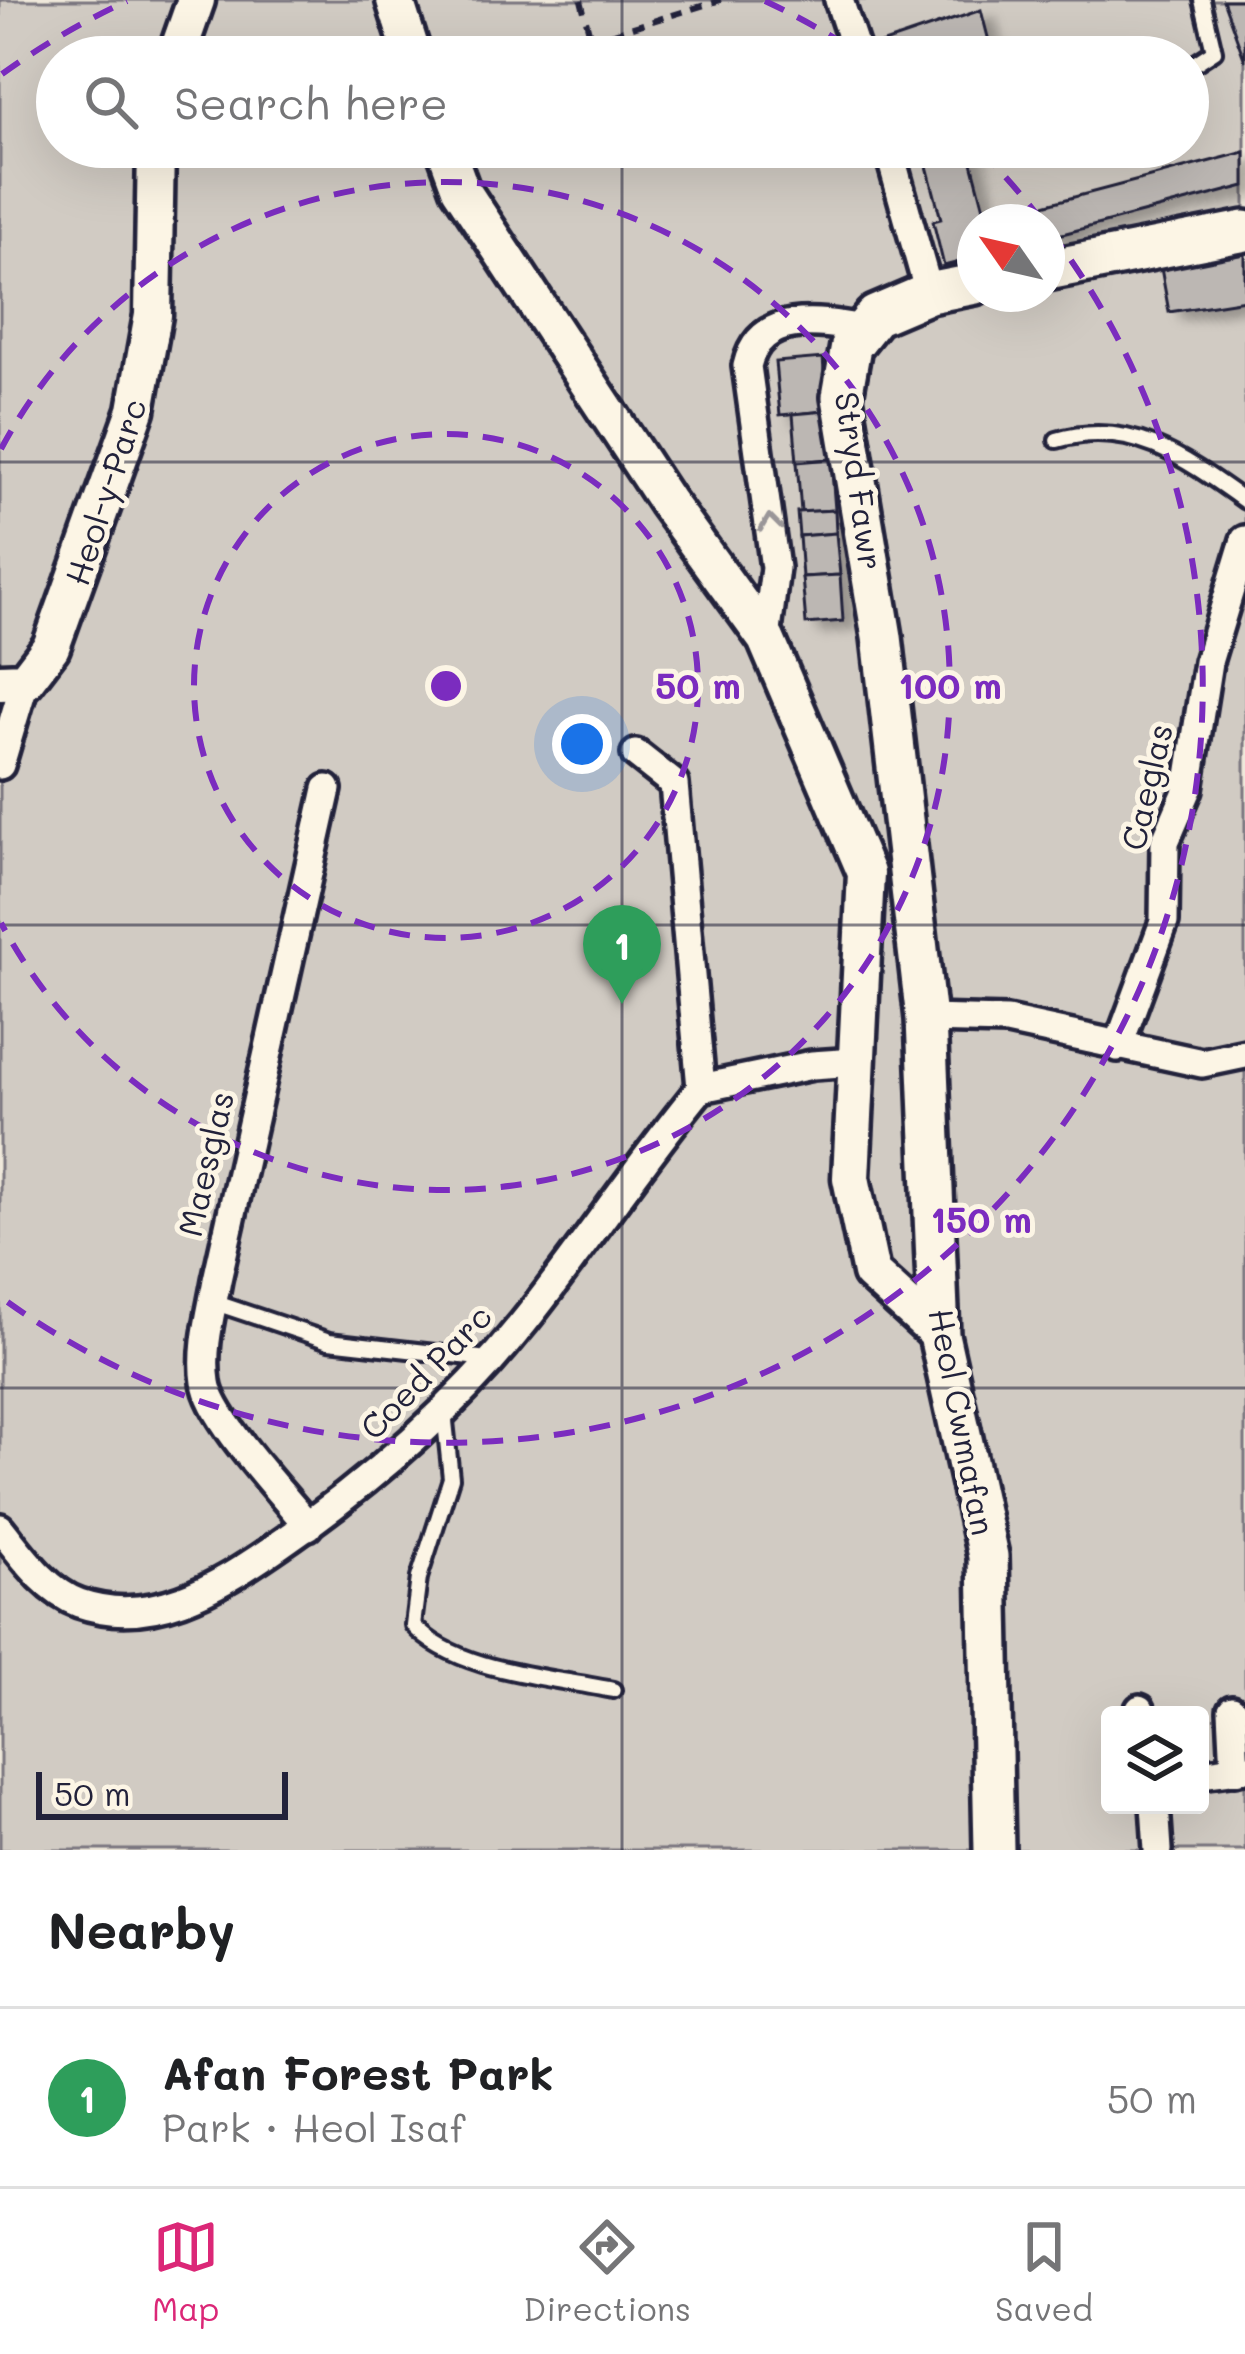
<!DOCTYPE html>
<meta charset="utf-8">
<style>
:root{--surface:#fff;--page:#f6f6f6;--text:#202124;--muted:#757577;--line:#e0e0e0;--accent:#db2777}
body{margin:0;font-family:Mali,sans-serif;background:var(--page);color:var(--text)}
.controls{position:absolute;right:36px;bottom:36px;display:grid;overflow:hidden;border-radius:12px;box-shadow:0 12px 48px #0002}
.controls button{width:108px;height:108px;display:grid;place-items:center;padding:0;border:0;border-bottom:3px solid var(--line);background:var(--surface);color:var(--text);font:60px sans-serif}
.compass{position:absolute;left:957px;top:204px;width:108px;height:108px;border-radius:50%;background:var(--surface);box-shadow:0 12px 48px #0002;rotate:304deg}
.scale{position:absolute;left:36px;bottom:30px;width:252px;box-sizing:border-box;padding-left:12px;border:6px solid #22223b;border-top:0;font-size:33px;line-height:42px;white-space:nowrap;color:#22223b;-webkit-text-stroke:9px #fcf5e5;paint-order:stroke}
.you{position:absolute;left:582px;top:744px;width:42px;height:42px;margin:-30px;border:9px solid #fff;border-radius:50%;background:#1a73e8;box-shadow:0 0 0 18px #1a73e833}
.badge{display:grid;place-items:center;width:78px;height:78px;border-radius:50%;background:var(--accent);color:#fff;font-size:39px;font-weight:700}
.pin{position:absolute;translate:-50% -99px;filter:drop-shadow(0 3px 6px #0008)}
.pin::after{content:'';position:absolute;top:63px;width:42px;height:36px;background:inherit;clip-path:polygon(0 0,100% 0,50% 100%)}
.list{margin:0;padding:0;list-style:none}
h2{display:flex;justify-content:space-between;align-items:center;height:156px;margin:0;padding:0 48px;font-size:51px}
h2 small{font-size:39px;font-weight:400;color:var(--muted)}
.list li{display:grid;grid-template-columns:78px 1fr auto;gap:36px;align-items:center;box-sizing:border-box;height:180px;padding:0 48px;border-top:3px solid var(--line)}
.list b{display:block;font-size:45px;white-space:nowrap}
.list p{margin:0;font-size:39px;white-space:nowrap;color:var(--muted)}
.list em{font-size:39px;font-style:normal;color:var(--muted)}
.icon{flex:none;width:66px;height:66px;fill:none;stroke:currentColor;stroke-width:2;stroke-linecap:round;stroke-linejoin:round}
.map{position:relative;flex:none;width:1245px;height:1850px;overflow:hidden}
.search{position:absolute;background:var(--surface);box-shadow:0 12px 48px #0002;left:36px;right:36px;top:36px;height:132px;display:flex;align-items:center;gap:30px;box-sizing:border-box;padding:0 42px;border-radius:66px;color:var(--muted);font-size:45px}
.sheet{height:336px;background:var(--surface)}
nav{display:flex;justify-content:space-around;align-items:center;box-sizing:border-box;height:168px;border-top:3px solid var(--line);background:var(--surface);font-size:33px;color:var(--muted)}
nav a{display:grid;justify-items:center;gap:6px}
nav .on{color:var(--accent)}
.map>svg:first-child{display:block}
.green{fill:#d1cbc3;stroke:#7a767f;stroke-width:3;fill-rule:evenodd}
.building{fill:#bcb7b3;stroke:#22223b;stroke-width:3;filter:url(#shadow)}
.lines{fill:none;stroke-linecap:round;stroke-linejoin:round}
.service-casing{stroke:#22223b;stroke-width:22}
.minor-casing{stroke:#22223b;stroke-width:36}
.tertiary-casing{stroke:#22223b;stroke-width:45}
.secondary-casing{stroke:#22223b;stroke-width:48}
.path{stroke:#22223b;stroke-width:6;stroke-dasharray:12 9;stroke-linecap:butt}
.service{stroke:#fcf5e5;stroke-width:14}
.minor{stroke:#fcf5e5;stroke-width:27}
.tertiary{stroke:#fcf5e5;stroke-width:36}
.secondary{stroke:#fcf5e5;stroke-width:39}
.oneway{stroke:#9a9698}
.grid{fill:none;stroke:#22223b;stroke-width:3;stroke-opacity:0.55}
.ring{fill:none;stroke:#7b2cbf;stroke-width:6;stroke-dasharray:21 15}
.labels{text-anchor:middle;stroke-width:10;stroke-linejoin:round;paint-order:stroke}
.street-label{font-size:33px;fill:#22223b;stroke:#fcf5e5}
.centre{fill:#7b2cbf;stroke:#fcf5e5;stroke-width:6}
.ring-label{font-size:36px;text-anchor:middle;font-weight:bold;fill:#7b2cbf;stroke:#fcf5e5;stroke-width:10;stroke-linejoin:round;paint-order:stroke}
</style>
<div class="map">
<svg width="1245" height="1850" viewBox="0 0 1245 1850">
<defs>
<filter id="shadow"><feDropShadow dx="13" dy="8" stdDeviation="6" flood-color="#0004"/></filter>
</defs>
<rect width="100%" height="100%" fill="#efe8db"/>
<filter id="ink" filterUnits="userSpaceOnUse"><feTurbulence type="fractalNoise" baseFrequency=".00833" numOctaves="2"/><feDisplacementMap in="SourceGraphic" scale="24" xChannelSelector="R" yChannelSelector="G"/><feConvolveMatrix kernelMatrix="1 2 1 2 8 2 1 2 1" color-interpolation-filters="sRGB"/></filter>
<g filter="url(#ink)">
<path class="green" d="M0,0h1245v1850h-1245zM57,57h1131v90h-1131zM975,222h72v72h-72zM1110,1715h90v90h-90z"/>
<g class="building">
<polygon points="1223,0 1245,0 1245,61"/>
<polygon points="981,10 993,57 875,57 872,47"/>
<polygon points="922,147 968,147 987,220 1245,152 1245,186 1047,238 1047,222 975,222 975,258 944,266 933,221 941,219"/>
<polygon points="1245,254 1245,300 1169,312 1161,268"/>
<polygon points="823,358 827,411 780,415 775,362"/>
<polygon points="827,411 831,459 797,462 793,414"/>
<polygon points="831,459 835,510 801,512 797,462"/>
<polygon points="835,510 836,533 799,536 797,512"/>
<polygon points="836,533 840,575 802,577 799,536"/>
<polygon points="840,575 843,621 806,624 802,577"/>
</g>
<g class="lines">
<defs>
<g id="service">
<polyline points="1188,68 1214,51 1202,0"/>
<path d="M1057,440c74,-22 129,19 188,61"/>
<polyline points="213,1302 329,1341 479,1358 488,1363"/>
<path d="M444,1412l7,66 -32,100 -6,47c42,47 139,52 200,65"/>
</g>
<g id="minor">
<polyline points="839,0 858,57"/>
<polyline points="888,147 929,293"/>
<path d="M766,639l9,-71 -28,-202c13,-55 71,-45 115,-37"/>
<polyline points="636,754 674,784 701,1088"/>
<polyline points="0,765 25,681"/>
<polyline points="926,1019 1007,1021 1202,1063 1245,1054"/>
<polyline points="1118,1047 1164,922 1165,842 1188,789 1208,662 1245,540"/>
<path d="M308,1526c-25,-32 -98,-108 -102,-144 -5,-34 5,-68 11,-102l110,-491"/>
<path d="M0,1528c21,26 46,63 79,75 72,25 137,-15 194,-54 94,-64 180,-138 251,-227 61,-76 114,-158 177,-234l111,-23 44,-3"/>
<polyline points="1140,1709 1141,1715"/>
<polyline points="1232,1710 1235,1770"/>
<polyline points="1200,1774 1245,1768"/>
<polyline points="1155,1805 1158,1850"/>
</g>
<g id="tertiary">
<polyline points="395,0 413,57"/>
<polyline points="176,57 196,0"/>
<polyline points="445,147 460,188 666,501 766,639 866,873 851,1178 871,1273 939,1335"/>
<polyline points="0,682 25,681 51,647 136,410 153,315 156,147"/>
</g>
<g id="secondary">
<polyline points="1047,270 1245,231"/>
<polyline points="975,284 929,293 875,316 851,346 842,397 882,637 926,1019 939,1335 988,1556 994,1850"/>
</g>
</defs>
<use href="#service" class="service-casing"/>
<use href="#minor" class="minor-casing"/>
<use href="#tertiary" class="tertiary-casing"/>
<use href="#secondary" class="secondary-casing"/>
<g class="path">
<polyline points="581,0 591,40 721,0"/>
<polyline points="527,57 591,40"/>
</g>
<use href="#service" class="service"/>
<use href="#minor" class="minor"/>
<use href="#tertiary" class="tertiary"/>
<use href="#secondary" class="secondary"/>
</g>
<defs><path id="oneway-chevron" d="M-2-3.5L2.5 0L-2 3.5" fill="none" stroke-width="1.6" stroke-linecap="round" stroke-linejoin="round" transform="scale(3)"/></defs>
<use class="oneway" href="#oneway-chevron" transform="translate(770 523) rotate(-97)"/>
</g>
<path class="grid" d="M622,0v57M622,147v1703M0,462h1245M0,925h1245M0,1388h1245"/>
<g class="ring">
<circle cx="446" cy="686" r="252"/>
<path d="M1 449A504 504 0 1 1 1 923"/>
<path d="M2 74A756 756 0 0 1 127 1M765 1A756 756 0 0 1 863 56M981 151A756 756 0 0 1 1042 221M1050 231A756 756 0 0 1 2 1298"/>
</g>
<g class="labels">
<g class="street-label">
<text transform="translate(859 481) rotate(82)" y="12">Stryd Fawr</text>
<text transform="translate(106 492) rotate(-72)" y="12">Heol-y-Parc</text>
<text transform="translate(1147 787) rotate(-77)" y="12">Caeglas</text>
<text transform="translate(206 1164) rotate(-77)" y="12">Maesglas</text>
<text transform="translate(426 1372) rotate(-46)" y="12">Coed Parc</text>
<text transform="translate(962 1422) rotate(79)" y="12">Heol Cwmafan</text>
</g>
</g>
<circle cx="446" cy="686" r="18" class="centre"/>
<g class="ring-label">
<text x="698" y="699">50 m</text>
<text x="950" y="699">100 m</text>
<text x="981" y="1233">150 m</text>
</g>
</svg>
<div class="controls">
<button><svg class="icon" aria-label="layers" viewBox="0 0 24 24"><path d="M12 4l9 5-9 5-9-5zM3 14l9 5 9-5"/></svg></button>
</div>
<svg class="compass" viewBox="-18 -18 36 36"><path d="M0-13l5 13h-10z" fill="#e53935"/><path d="M0 13l5-13h-10z" fill="#757577"/></svg>
<div class="scale">50 m</div>
<div class="you"></div>
<div class="pin badge" style="left:622px;top:1004px;background:#2e9e5b">1</div>
<div class="search"><svg class="icon" aria-label="search" viewBox="0 0 24 24"><circle cx="10" cy="10" r="6"/><path d="M15 15l6 6"/></svg>Search here</div>
</div>
<section class="sheet">
<h2>Nearby<small></small></h2>
<ul class="list">
<li><span class="badge" style="background:#2e9e5b">1</span><div><b>Afan Forest Park</b><p>Park · Heol Isaf</p></div><em>50 m</em></li>
</ul>
</section>
<nav>
<a class="on"><svg class="icon" aria-label="map" viewBox="0 0 24 24"><path d="M3 6l6-2 6 2 6-2v14l-6 2-6-2-6 2zM9 4v14M15 6v14"/></svg>Map</a>
<a><svg class="icon" aria-label="directions" viewBox="0 0 24 24"><path d="M12 3l9 9-9 9-9-9zM9 14v-3h6M13 9l2 2-2 2"/></svg>Directions</a>
<a><svg class="icon" aria-label="saved" viewBox="0 0 24 24"><path d="M7 4h10v16l-5-4-5 4z"/></svg>Saved</a>
</nav>
